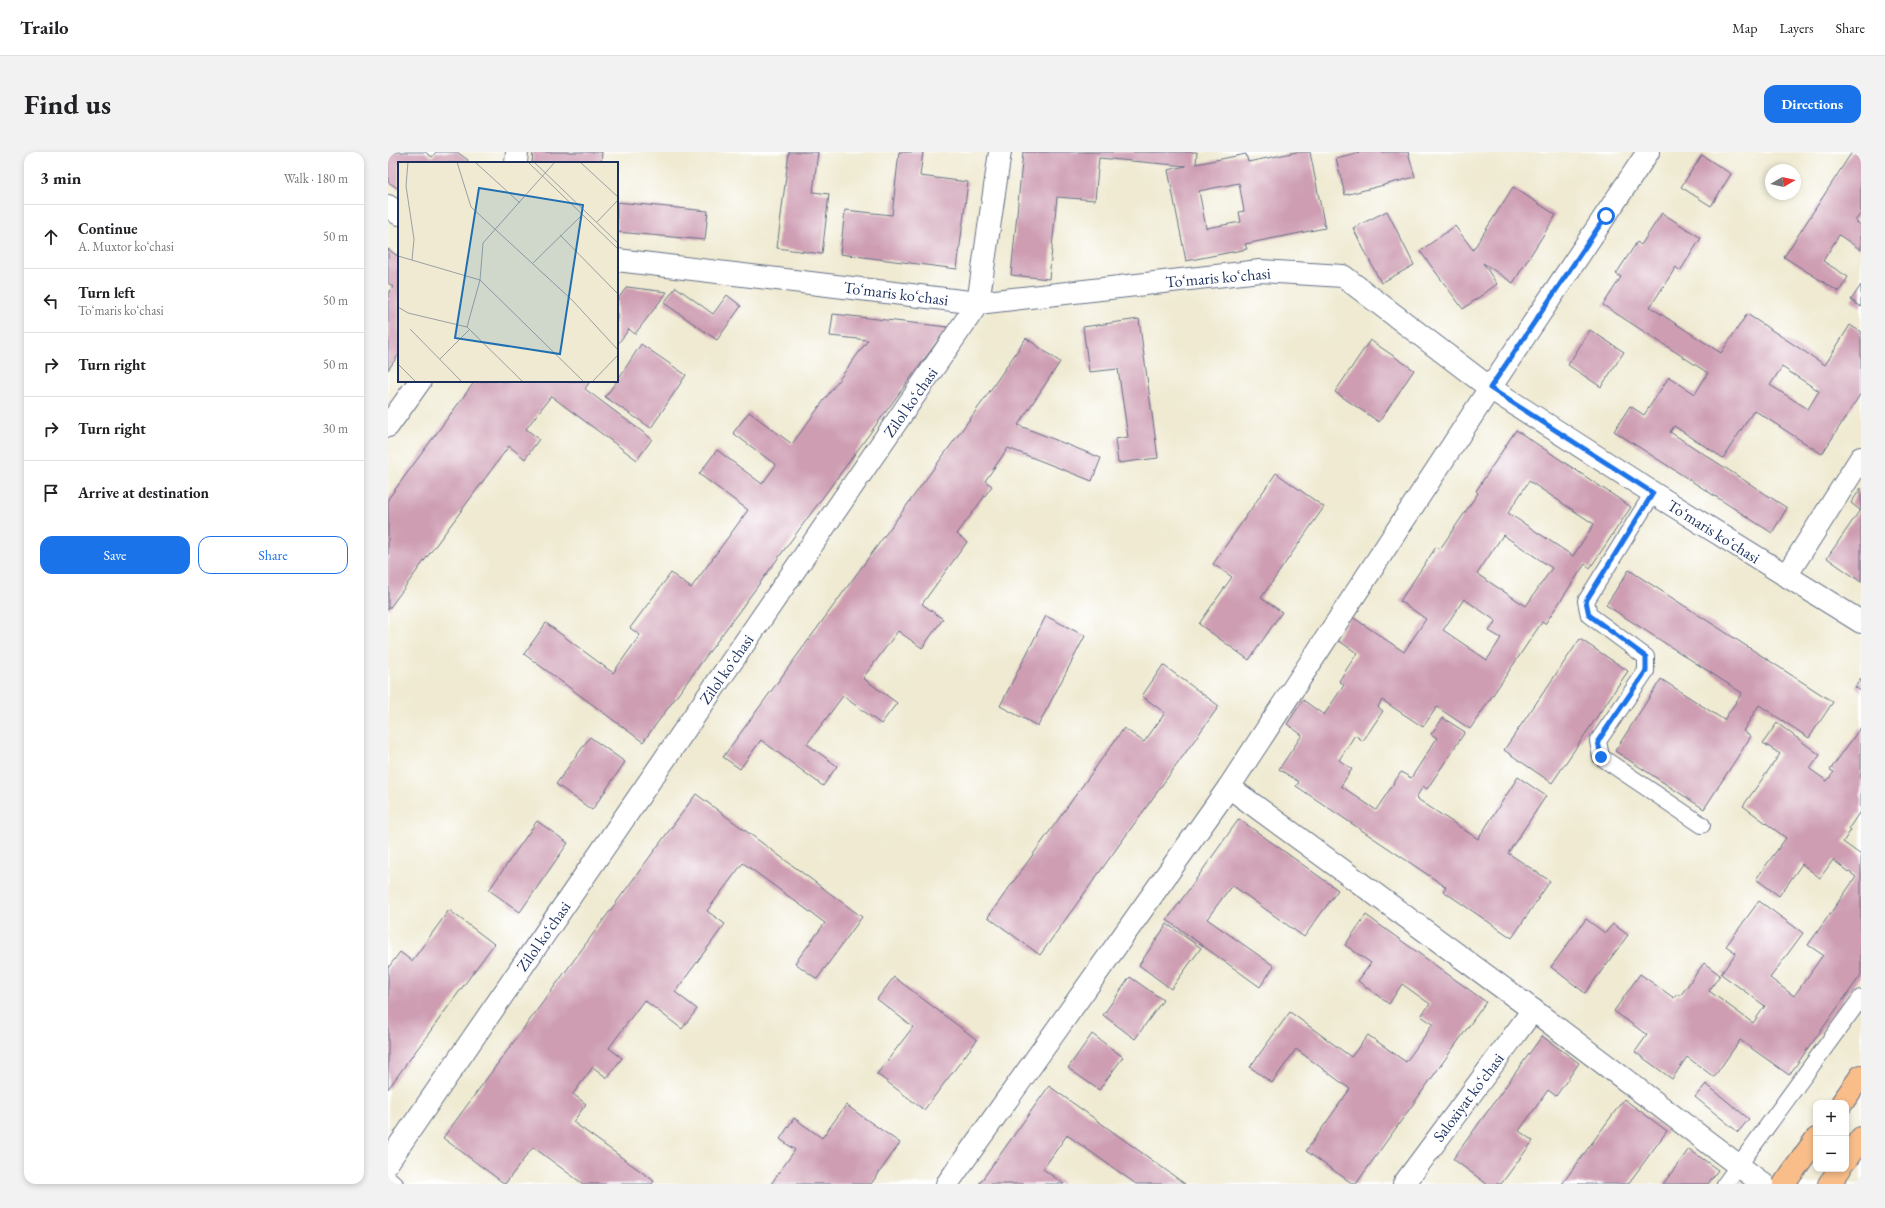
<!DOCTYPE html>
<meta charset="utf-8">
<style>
:root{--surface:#fff;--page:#f2f2f2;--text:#202124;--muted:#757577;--line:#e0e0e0;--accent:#1a73e8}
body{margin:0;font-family:"EB Garamond",serif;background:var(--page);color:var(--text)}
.controls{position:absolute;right:12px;bottom:12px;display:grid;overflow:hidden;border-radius:8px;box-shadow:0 2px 6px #0003}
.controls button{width:36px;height:36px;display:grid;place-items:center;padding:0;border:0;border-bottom:1px solid var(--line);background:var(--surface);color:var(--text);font:20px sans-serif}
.compass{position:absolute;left:1377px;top:12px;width:36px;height:36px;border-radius:50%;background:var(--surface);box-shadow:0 2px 6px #0003;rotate:81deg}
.stop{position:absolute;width:12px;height:12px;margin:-9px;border:3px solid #1a73e8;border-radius:50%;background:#fff}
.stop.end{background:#1a73e8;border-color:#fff;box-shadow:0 1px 4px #0008}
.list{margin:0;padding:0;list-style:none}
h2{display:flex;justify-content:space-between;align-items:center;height:52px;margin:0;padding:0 16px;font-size:17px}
h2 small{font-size:13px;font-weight:400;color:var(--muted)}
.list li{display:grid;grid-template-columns:26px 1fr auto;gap:12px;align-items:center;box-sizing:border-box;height:64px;padding:0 16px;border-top:1px solid var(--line)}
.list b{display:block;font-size:15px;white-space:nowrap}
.list p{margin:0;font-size:13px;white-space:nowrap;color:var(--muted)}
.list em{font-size:13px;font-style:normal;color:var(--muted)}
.actions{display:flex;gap:8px;padding:12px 16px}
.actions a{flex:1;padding:9px 0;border:1px solid var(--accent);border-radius:12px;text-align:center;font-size:14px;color:var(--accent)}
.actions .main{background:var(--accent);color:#fff}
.icon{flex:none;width:22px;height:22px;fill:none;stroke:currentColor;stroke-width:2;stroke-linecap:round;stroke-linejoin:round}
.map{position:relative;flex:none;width:1473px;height:1032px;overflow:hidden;border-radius:12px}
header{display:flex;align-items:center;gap:24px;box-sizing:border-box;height:56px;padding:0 20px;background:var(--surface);border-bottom:1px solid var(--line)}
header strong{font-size:19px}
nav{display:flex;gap:22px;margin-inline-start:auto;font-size:14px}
.intro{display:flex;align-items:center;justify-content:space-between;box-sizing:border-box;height:96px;padding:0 24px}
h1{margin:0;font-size:28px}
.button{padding:10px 18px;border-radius:12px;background:var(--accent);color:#fff;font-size:14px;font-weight:700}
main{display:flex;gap:24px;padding:0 24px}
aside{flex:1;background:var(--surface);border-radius:12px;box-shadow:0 2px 6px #0003}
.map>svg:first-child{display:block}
.building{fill:#ce9db2;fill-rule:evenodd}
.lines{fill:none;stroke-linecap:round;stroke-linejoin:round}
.lane-casing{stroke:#657086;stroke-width:18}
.street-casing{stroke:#657086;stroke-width:24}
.primary-casing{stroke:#657086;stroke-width:24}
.lane{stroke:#fff;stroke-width:16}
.street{stroke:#fff;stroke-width:22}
.primary{stroke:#f8bd89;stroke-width:22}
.route{stroke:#1a73e8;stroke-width:5}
.labels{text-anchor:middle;stroke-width:3;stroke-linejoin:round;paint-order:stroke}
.street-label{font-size:16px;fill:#1b2f5e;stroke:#fff}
.inset-road{fill:none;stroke:#9a9fa3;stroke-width:1}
.view{fill:#1f6fb2;fill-opacity:0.15;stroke:#1f6fb2;stroke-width:2}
.inset-edge{fill:none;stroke:#1b2f5e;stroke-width:2}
</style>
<header>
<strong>Trailo</strong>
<nav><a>Map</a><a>Layers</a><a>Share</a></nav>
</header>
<div class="intro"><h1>Find us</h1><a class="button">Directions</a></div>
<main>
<aside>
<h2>3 min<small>Walk · 180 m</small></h2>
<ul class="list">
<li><svg class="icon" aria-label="ahead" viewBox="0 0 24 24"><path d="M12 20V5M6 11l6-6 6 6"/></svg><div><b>Continue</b><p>A. Muxtor koʻchasi</p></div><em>50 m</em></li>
<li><svg class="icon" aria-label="left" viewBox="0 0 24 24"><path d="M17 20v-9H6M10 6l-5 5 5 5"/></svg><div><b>Turn left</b><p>Toʻmaris koʻchasi</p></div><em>50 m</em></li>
<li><svg class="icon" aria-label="right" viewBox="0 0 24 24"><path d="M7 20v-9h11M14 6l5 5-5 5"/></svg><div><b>Turn right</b></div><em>50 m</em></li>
<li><svg class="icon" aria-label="right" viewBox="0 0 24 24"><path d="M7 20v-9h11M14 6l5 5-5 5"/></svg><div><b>Turn right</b></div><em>30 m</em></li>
<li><svg class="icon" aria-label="arrive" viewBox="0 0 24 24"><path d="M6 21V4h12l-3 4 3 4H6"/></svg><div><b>Arrive at destination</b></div></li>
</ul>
<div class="actions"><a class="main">Save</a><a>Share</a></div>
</aside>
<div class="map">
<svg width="1473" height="1032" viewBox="0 0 1473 1032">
<rect width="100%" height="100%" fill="#fff"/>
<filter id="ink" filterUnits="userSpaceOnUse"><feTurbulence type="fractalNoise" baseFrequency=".025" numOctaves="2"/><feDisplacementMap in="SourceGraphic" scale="8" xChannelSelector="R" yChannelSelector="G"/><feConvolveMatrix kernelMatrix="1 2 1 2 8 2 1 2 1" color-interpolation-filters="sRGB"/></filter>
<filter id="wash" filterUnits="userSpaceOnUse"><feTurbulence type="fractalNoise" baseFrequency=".012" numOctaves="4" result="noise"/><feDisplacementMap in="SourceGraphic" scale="16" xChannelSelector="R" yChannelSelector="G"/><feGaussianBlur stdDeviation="0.9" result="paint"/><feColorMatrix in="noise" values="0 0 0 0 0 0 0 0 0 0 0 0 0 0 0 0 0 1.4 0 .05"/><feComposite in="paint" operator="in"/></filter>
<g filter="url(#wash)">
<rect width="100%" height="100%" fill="#efead1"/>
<g id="blocks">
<g class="building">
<polygon points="0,0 37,0 44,5 48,0 69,0 80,8 79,11 11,11 11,37 0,30"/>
<polygon points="145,0 214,0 213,11 144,11"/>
<polygon points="401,0 430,0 425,40 441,42 434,102 389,96"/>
<polygon points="511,0 535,0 532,24 580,30 569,117 452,102 457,58 504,63"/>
<path d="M635,0h174l-1,12 50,-10 2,8 49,-10h13l15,76 -80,16 2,5 -61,12 -18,-91 18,-4 -87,-8 -4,42 -38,-3 -8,82 -38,-4zM851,31l5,28 -5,1 2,10 -35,6 -7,-37z"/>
<polygon points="972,0 1020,0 1027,25 957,43 948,6"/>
<polygon points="1464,0 1473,0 1473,61 1467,69 1473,73 1473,98 1451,83 1435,109 1460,125 1451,140 1396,105"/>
<polygon points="1314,3 1343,22 1323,54 1293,35"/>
<polygon points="1125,35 1168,63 1125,131 1095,111 1109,132 1075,157 1032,99 1067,74 1085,98"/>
<polygon points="229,50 320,59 317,88 229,80"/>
<polygon points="999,59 1026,113 993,131 965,76"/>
<path d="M1274,61l39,25 -21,33 -4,-4 -26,40 71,46 26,-39 78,51 25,-40 11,7v61l-39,61 -68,-44 -31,48 -49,-32 -4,6 117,76 -15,25 -158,-102 16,-25 14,9 25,-38 26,17 13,-21 -105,-68 18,-28 -5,-3 21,-32 4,3zM1394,215l37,24 -11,18 -38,-24z"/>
<polygon points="0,97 11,105 11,202 0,218 0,142 5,135 0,131"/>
<polygon points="1473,133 1473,155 1463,148"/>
<polygon points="239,135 279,140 247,182 241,177 229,193 229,148"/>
<polygon points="288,135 325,162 339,143 353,154 329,188 276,151"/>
<polygon points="445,162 560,175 255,590 136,502 158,471 225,521 252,483 242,476 283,421 303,436 360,358 311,322 329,298 374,332 388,313 345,281 361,260 404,292 480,188 442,184"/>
<polygon points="751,167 770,306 730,311 727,287 740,285 730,217 701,220 695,175"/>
<polygon points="1202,178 1236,200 1213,235 1180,213"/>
<polygon points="638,186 672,210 630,273 713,306 704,329 620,296 597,329 604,334 569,382 579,390 534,452 555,467 534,496 510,479 475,526 509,551 493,572 455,544 419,592 449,614 435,634 373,588 352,617 335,605 595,249"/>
<polygon points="982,188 1026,218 991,270 947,240"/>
<polygon points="253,192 298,223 263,276 217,245 229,229"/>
<polygon points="87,229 202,229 197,237 264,287 249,308 163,244 138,277 151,287 137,307 121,294 0,458 0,347"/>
<path d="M1128,278l115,77 -41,61 -5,-4 -40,60 -3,-2 -72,107 -33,-22 -14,20 -41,-27 -4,7 5,4 -20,30 -8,-6 -16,25 13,9 -11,17 35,24 25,-38 10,6 26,-40 -6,-4 12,-16 22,14 -38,57 -4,-3 -7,12 62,41 40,-62 28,19 -38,57 42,28 -38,57 -69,-47 3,-4 -150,-101 3,-4 -20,-13 23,-34 -15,-11 16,-24 21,15 20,-30 -5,-4 18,-28 -21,-14 15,-23 53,36 22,-33 -26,-18 36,-54 4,2 38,-56 -2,-2zM1141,329l65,43 -21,32 -65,-43zM1115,383l49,33 -26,38 -49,-32zM1076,447l32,22 -7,10 12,7 -14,22 -44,-30z"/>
<polygon points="888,321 936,355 873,446 894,460 861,508 811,472 844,425 825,412"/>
<polygon points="1473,336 1473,430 1439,406 1472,358 1463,351"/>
<polygon points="1241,418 1445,550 1421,586 1371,553 1355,579 1363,584 1316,657 1227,599 1273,527 1336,568 1354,541 1218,453"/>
<polygon points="658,464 697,484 650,574 612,554"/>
<polygon points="1192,487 1240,519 1164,631 1116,598"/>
<polygon points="775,513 831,554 652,803 600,765 736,576 756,590 777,561 754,544"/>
<polygon points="1473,526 1473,539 1467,535"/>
<polygon points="1389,571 1432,603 1422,617 1439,629 1446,620 1442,618 1473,575 1473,663 1471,661 1461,676 1463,678 1455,690 1473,703 1473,823 1401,923 1352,888 1326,925 1299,905 1284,927 1247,900 1259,883 1226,859 1252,822 1286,846 1289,842 1292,844 1316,811 1332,823 1321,839 1365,871 1377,854 1333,822 1348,801 1338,794 1371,749 1415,781 1382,826 1406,844 1435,803 1420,793 1468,725 1445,708 1432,726 1414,712 1391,744 1368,727 1398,686 1355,654 1392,602 1375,591"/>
<polygon points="202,585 237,610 204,658 168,632"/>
<polygon points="308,642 474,765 429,827 407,811 437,771 355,711 319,759 337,772 287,840 309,857 294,877 256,848 221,896 234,906 219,926 205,915 185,942 198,952 185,970 266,1029 264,1032 195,1032 145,995 117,1032 55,986"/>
<polygon points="851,667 950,738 916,785 844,733 819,767 886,814 872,835 779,768"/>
<polygon points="149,669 180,691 132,760 101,738"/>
<polygon points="61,758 106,792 0,937 0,816 12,800 24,809"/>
<polygon points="978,763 1098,850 968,1032 965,1032 918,999 962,937 908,897 884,931 862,915 902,860 963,905 980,883 1018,910 1045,872 1033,864 1042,852 1014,832 1001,852 970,829 983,811 957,793"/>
<polygon points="1198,767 1217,781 1225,772 1240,783 1197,841 1163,815"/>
<polygon points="779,772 813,796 783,837 751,813"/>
<polygon points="506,825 589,888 536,958 489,922 525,875 489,847"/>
<polygon points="742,825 775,848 747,887 715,863"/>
<polygon points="704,882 735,905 711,938 680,916"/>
<polygon points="1154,884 1191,911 1168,944 1160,938 1131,979 1145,989 1113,1032 1099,1032 1065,1007"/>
<polygon points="1318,932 1361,967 1350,980 1307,945"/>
<polygon points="661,934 696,959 797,1032 748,1032 679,983 655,1017 676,1032 591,1032"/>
<polygon points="1236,947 1279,979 1240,1032 1174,1032"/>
<polygon points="458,953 512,991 483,1032 383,1032 407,998 392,987 406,966 434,986"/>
<polygon points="1301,997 1330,1018 1320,1032 1275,1032"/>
</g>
</g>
</g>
<g filter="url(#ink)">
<use href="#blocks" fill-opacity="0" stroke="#657086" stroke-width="1"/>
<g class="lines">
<defs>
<g id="lane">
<polyline points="1265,341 1198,449 1201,463 1258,505 1258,519 1210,589 1213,605 1314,673"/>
<polyline points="0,1026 7,1032"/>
<polyline points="1337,1032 1473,846"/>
</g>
<g id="street">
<polyline points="128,11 129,0"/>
<polyline points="0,54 11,62"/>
<polyline points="229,108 590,151 872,119 955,124 1102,236 1265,341 1473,470"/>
<polyline points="0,274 32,229"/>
<polyline points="1398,424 1473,306"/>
<polyline points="841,635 1145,858 1375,1032"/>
<polyline points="0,1010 590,151 612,0"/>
<polyline points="559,1032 841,635 1102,236 1260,0"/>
<polyline points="1016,1032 1145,858"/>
</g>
<g id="primary">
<polyline points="1454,951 1473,924"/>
<polyline points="1458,1008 1473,986"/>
<polyline points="1396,1032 1428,987"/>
<polyline points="1441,1032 1452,1017"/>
</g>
</defs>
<use href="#lane" class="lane-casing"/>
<use href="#street" class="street-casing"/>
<use href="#primary" class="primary-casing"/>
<use href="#lane" class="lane"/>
<use href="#street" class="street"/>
<use href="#primary" class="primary"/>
</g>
</g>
<g class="lines" filter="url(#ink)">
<polyline class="route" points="1213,605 1210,589 1258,519 1258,505 1201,463 1198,449 1265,341 1102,236 1218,64"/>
</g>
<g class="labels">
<g class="street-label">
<text transform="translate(830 125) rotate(-5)" y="6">Toʻmaris koʻchasi</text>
<text transform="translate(508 141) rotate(7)" y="6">Toʻmaris koʻchasi</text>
<text transform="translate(522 250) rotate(-55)" y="6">Zilol koʻchasi</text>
<text transform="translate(1326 379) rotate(32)" y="6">Toʻmaris koʻchasi</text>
<text transform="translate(338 517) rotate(-55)" y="6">Zilol koʻchasi</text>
<text transform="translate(155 784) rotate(-55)" y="6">Zilol koʻchasi</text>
<text transform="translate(1080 945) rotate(-53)" y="6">Saloxiyat koʻchasi</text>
</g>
</g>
<g transform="translate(10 10)">
<rect width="220" height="220" fill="#efead1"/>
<path class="inset-road" d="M10,0l-2,24 8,53 -2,21M59,0l14,45 101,93 46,50M77,0l45,41M130,0l90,87M136,0l84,81M182,0l38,35M199,60l21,-22M162,73l58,59M0,94l82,24 104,102M135,101l50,-49M0,145l10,6 59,14 56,55M69,165l13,-47 3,-37 72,-81M12,167l52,53M42,197l30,-30M0,202l18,18M194,220l26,-27"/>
<path class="view" d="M81,26l104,17 -23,149 -105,-16z"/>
<rect width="220" height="220" class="inset-edge"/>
</g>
</svg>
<div class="controls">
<button>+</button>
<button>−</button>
</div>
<svg class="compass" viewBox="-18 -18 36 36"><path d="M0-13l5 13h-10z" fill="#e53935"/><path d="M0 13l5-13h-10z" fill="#757577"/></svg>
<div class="stop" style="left:1218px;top:64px"></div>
<div class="stop end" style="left:1213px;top:605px"></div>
</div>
</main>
